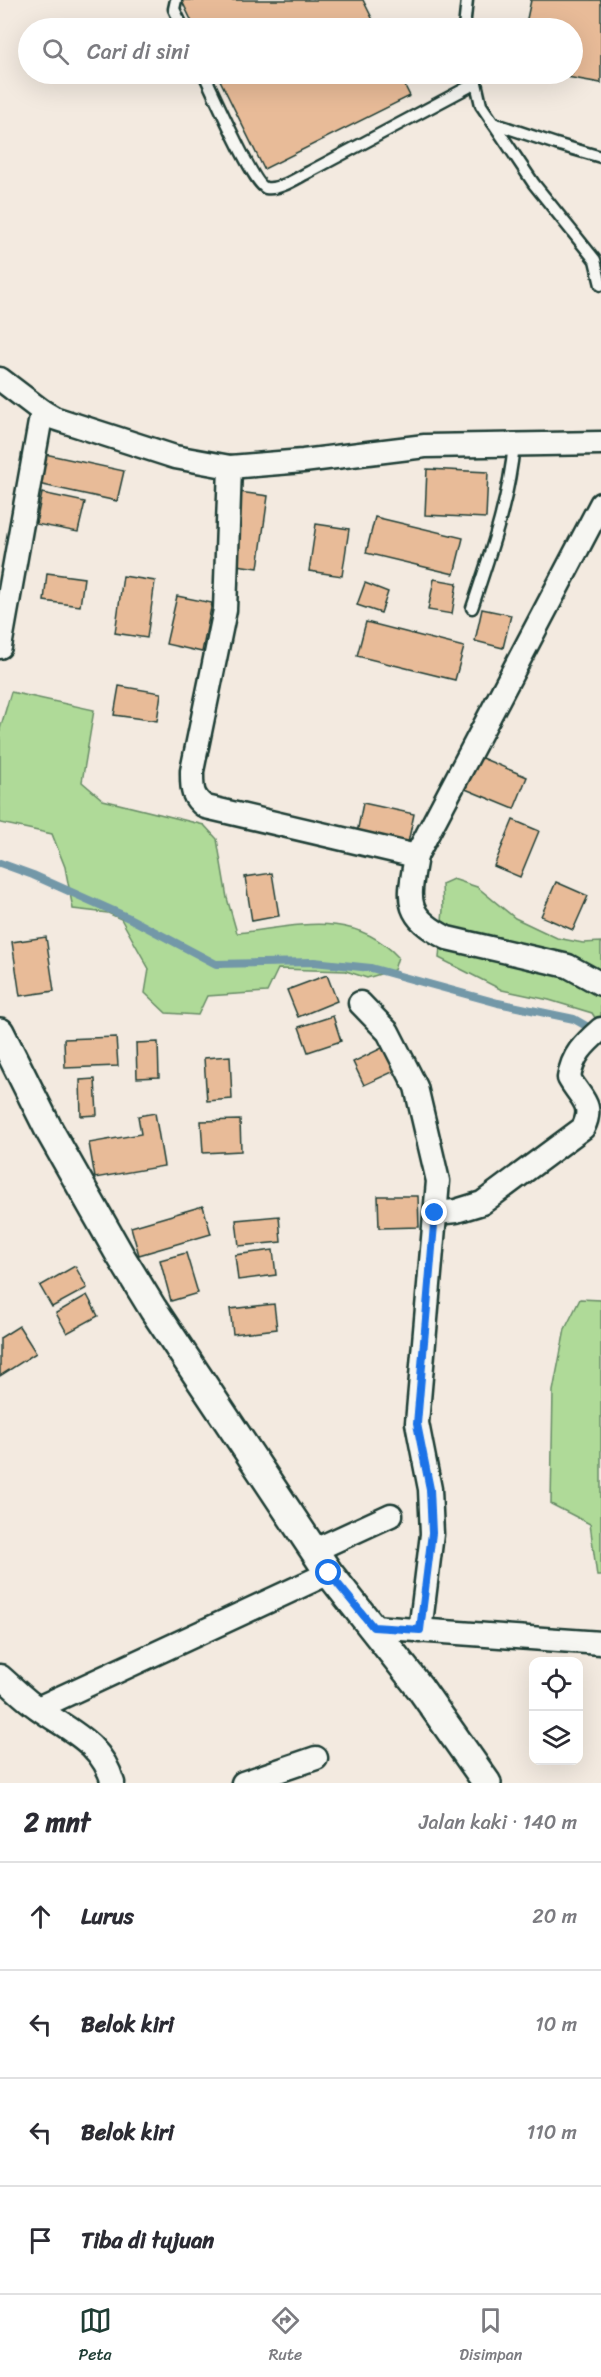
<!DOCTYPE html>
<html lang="id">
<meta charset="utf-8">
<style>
:root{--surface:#fff;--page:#f7f7f7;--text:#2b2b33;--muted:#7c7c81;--line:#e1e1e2;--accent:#1f3d34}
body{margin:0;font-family:Sriracha,sans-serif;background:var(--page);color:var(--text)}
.controls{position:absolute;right:18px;bottom:18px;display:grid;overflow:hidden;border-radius:12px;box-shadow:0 6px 24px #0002}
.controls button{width:54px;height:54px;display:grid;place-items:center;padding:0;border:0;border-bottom:2px solid var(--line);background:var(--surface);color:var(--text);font:30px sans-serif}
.stop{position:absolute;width:18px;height:18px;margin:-14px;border:4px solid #1a73e8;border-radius:50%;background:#fff}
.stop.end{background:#1a73e8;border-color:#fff;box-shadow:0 2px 6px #0008}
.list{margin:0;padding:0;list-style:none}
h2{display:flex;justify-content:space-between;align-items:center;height:78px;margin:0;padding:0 24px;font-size:26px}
h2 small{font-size:20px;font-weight:400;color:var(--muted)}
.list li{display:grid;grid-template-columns:39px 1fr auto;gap:18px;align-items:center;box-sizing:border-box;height:108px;padding:0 24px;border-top:2px solid var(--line)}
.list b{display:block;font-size:22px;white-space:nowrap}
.list em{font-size:20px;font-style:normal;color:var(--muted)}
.icon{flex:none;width:33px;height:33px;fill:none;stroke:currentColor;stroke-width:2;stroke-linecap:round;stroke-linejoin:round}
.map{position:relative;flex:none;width:601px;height:1783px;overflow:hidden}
.search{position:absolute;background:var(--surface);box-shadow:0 6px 24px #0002;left:18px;right:18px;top:18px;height:66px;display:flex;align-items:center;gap:15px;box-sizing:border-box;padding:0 21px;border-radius:33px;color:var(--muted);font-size:22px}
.sheet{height:510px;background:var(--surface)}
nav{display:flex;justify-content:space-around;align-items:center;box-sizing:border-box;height:84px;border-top:2px solid var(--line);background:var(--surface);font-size:16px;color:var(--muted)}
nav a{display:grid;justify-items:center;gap:3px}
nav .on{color:var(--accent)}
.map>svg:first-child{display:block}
.green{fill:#afda98;stroke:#678c66;stroke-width:1.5}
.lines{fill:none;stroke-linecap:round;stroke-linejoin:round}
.stream{stroke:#7398a8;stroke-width:8}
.building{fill:#e8bb98;stroke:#1f3d34;stroke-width:1.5}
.service-casing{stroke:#1f3d34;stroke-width:15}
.minor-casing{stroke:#1f3d34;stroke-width:27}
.tertiary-casing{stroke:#1f3d34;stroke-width:32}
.service{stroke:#f6f6f2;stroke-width:10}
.minor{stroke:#f6f6f2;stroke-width:22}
.tertiary{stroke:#f6f6f2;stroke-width:27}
.route{stroke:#1a73e8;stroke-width:8}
</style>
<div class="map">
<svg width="601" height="1783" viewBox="0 0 601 1783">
<rect width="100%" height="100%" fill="#f3eae0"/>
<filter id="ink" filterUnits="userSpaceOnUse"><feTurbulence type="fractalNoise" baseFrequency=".0167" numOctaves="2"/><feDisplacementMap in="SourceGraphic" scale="12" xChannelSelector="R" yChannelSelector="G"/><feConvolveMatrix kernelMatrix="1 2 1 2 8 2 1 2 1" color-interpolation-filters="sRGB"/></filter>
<g filter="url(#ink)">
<g class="green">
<path d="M11,692l83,18 -12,72 21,18 101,25 13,14 10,59 10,35c58,-6 115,-25 161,24l-4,13 -27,8 -21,-7 -68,-2 -11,23 -60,4 -9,19 -32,-2 -21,-20 4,-24 -28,-50 -13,-6 -35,-4 -8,-42 -13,-33 -52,-11v-94z"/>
<polygon points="453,879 477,887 515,918 557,938 583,943 601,942 601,1027 592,1013 549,1000 502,990 439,958 443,909 442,884"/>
<polygon points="580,1299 601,1300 601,1576 597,1576 590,1524 551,1504 553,1391 565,1329"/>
</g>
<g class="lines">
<polyline class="stream" points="0,863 33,875 129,918 216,964 314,962 371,968 498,1003 574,1019 595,1031"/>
</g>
<g class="building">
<polygon points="184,0 363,0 377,28 195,28 182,1"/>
<polygon points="531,0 601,0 601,83 550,74 572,74 572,28 525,28"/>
<polygon points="217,74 399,74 410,96 264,169"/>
<polygon points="45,454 124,471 117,501 38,484"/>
<polygon points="427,469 488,472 486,518 425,515"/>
<polygon points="239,492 268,496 258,568 229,564"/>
<polygon points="42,493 85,502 78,532 36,524"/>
<polygon points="375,517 463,538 454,574 366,553"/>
<polygon points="316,524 349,529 342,576 309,571"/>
<polygon points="47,573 84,578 80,606 44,601"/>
<polygon points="123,576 155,581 147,638 115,633"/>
<polygon points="434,579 457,583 452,614 428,610"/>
<polygon points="365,583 388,592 381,613 357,605"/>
<polygon points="177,596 212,603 202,652 166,644"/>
<polygon points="482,609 511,615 503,648 475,641"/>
<polygon points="366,622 464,647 455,680 357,656"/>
<polygon points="119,686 161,693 157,721 114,715"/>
<polygon points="477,756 527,777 514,809 463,788"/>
<polygon points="363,803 414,814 408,843 357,833"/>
<polygon points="513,820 539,831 520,877 494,866"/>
<polygon points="272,873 279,916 252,921 245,877"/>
<polygon points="556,882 588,896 573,930 541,916"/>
<polygon points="46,937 54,991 20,996 12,942"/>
<polygon points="327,975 337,1001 298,1017 287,990"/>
<polygon points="333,1016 341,1041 308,1052 299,1027"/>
<polygon points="116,1037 118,1066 65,1068 64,1039"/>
<polygon points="158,1042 159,1077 137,1078 136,1043"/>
<polygon points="386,1046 397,1070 364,1085 353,1062"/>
<polygon points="230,1056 232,1099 207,1101 204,1058"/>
<polygon points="95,1079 97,1115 81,1116 80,1080"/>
<polygon points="155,1113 164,1166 95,1178 89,1143 141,1134 138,1116"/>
<polygon points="240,1120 241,1151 203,1153 201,1121"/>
<polygon points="378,1196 418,1196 419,1227 379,1228"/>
<polygon points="203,1206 211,1234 139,1255 131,1227"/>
<polygon points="279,1216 281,1242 239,1246 236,1220"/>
<polygon points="273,1250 276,1275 238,1280 235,1255"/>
<polygon points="186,1253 198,1293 171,1301 160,1260"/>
<polygon points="75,1266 87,1288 52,1307 40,1286"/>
<polygon points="87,1295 98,1316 67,1333 56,1313"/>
<polygon points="274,1304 277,1329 233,1334 230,1309"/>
<polygon points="19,1326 36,1353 0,1376 0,1338"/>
</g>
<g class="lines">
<defs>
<g id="service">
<polyline points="176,0 174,9 183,28"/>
<polyline points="464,28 467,0"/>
<path d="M204,74c8,16 50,112 62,114 14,2 31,-10 43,-16l167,-89"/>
<polyline points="474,74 481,105 534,184 595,260 601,285"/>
<polyline points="493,123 556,144 601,157"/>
<path d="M472,608c18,-54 37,-107 42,-164"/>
</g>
<g id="minor">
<polyline points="0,379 42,411 54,418 175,457 230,467 303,461 425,446 601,443"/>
<path d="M230,467l-5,143 -33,161c0,17 -1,26 14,36l210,49"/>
<path d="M601,504l-185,352c-7,43 -14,59 31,82l121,28 33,18"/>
<polyline points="0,647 42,411"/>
<polyline points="360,1003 388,1032 416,1087 438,1181 417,1423 430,1489 432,1534 420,1631"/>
<path d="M436,1213l20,-2 26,-8 101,-75c12,-24 -3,-30 -14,-50 3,-23 15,-34 32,-49"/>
<polyline points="315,1550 391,1515"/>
<polyline points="373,1627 601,1643"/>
<path d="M0,1676c13,11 25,24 39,33 31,22 63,34 74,74"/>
<polyline points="38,1708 329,1573"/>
<polyline points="243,1783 316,1758"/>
</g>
<polyline id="tertiary" points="0,1032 49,1130 120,1255 153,1309 329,1573 420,1688 487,1783"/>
</defs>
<use href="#service" class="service-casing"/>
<use href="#minor" class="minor-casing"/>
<use href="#tertiary" class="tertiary-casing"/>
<use href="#service" class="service"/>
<use href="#minor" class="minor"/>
<use href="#tertiary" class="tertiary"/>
</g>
</g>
<g class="lines" filter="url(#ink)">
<polyline class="route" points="329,1573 373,1627 420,1630 432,1533 430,1489 417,1424 435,1213"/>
</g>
</svg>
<div class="controls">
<button><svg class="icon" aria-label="locate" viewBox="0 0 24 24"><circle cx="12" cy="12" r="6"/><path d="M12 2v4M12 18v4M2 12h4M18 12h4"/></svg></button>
<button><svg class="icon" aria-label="layers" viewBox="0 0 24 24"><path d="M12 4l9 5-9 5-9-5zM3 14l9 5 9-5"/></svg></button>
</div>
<div class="stop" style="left:329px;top:1573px"></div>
<div class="stop end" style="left:435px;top:1213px"></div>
<div class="search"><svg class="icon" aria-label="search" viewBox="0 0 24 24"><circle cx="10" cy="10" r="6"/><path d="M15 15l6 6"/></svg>Cari di sini</div>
</div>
<section class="sheet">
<h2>2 mnt<small>Jalan kaki · 140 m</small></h2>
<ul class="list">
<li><svg class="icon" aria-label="ahead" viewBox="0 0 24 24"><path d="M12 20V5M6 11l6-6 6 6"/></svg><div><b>Lurus</b></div><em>20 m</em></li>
<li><svg class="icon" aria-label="left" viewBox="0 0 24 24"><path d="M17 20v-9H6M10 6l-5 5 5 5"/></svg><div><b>Belok kiri</b></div><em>10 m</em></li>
<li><svg class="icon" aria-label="left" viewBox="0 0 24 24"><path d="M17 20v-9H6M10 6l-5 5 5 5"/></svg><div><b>Belok kiri</b></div><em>110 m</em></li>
<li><svg class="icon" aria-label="arrive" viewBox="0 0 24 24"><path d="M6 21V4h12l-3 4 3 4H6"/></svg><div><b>Tiba di tujuan</b></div></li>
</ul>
</section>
<nav>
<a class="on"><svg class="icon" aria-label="map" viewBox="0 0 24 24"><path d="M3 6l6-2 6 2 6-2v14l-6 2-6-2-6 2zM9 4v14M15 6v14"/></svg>Peta</a>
<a><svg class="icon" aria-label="directions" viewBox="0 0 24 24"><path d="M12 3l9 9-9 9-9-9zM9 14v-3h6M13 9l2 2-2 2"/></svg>Rute</a>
<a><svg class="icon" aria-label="saved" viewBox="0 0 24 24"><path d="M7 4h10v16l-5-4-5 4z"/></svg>Disimpan</a>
</nav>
